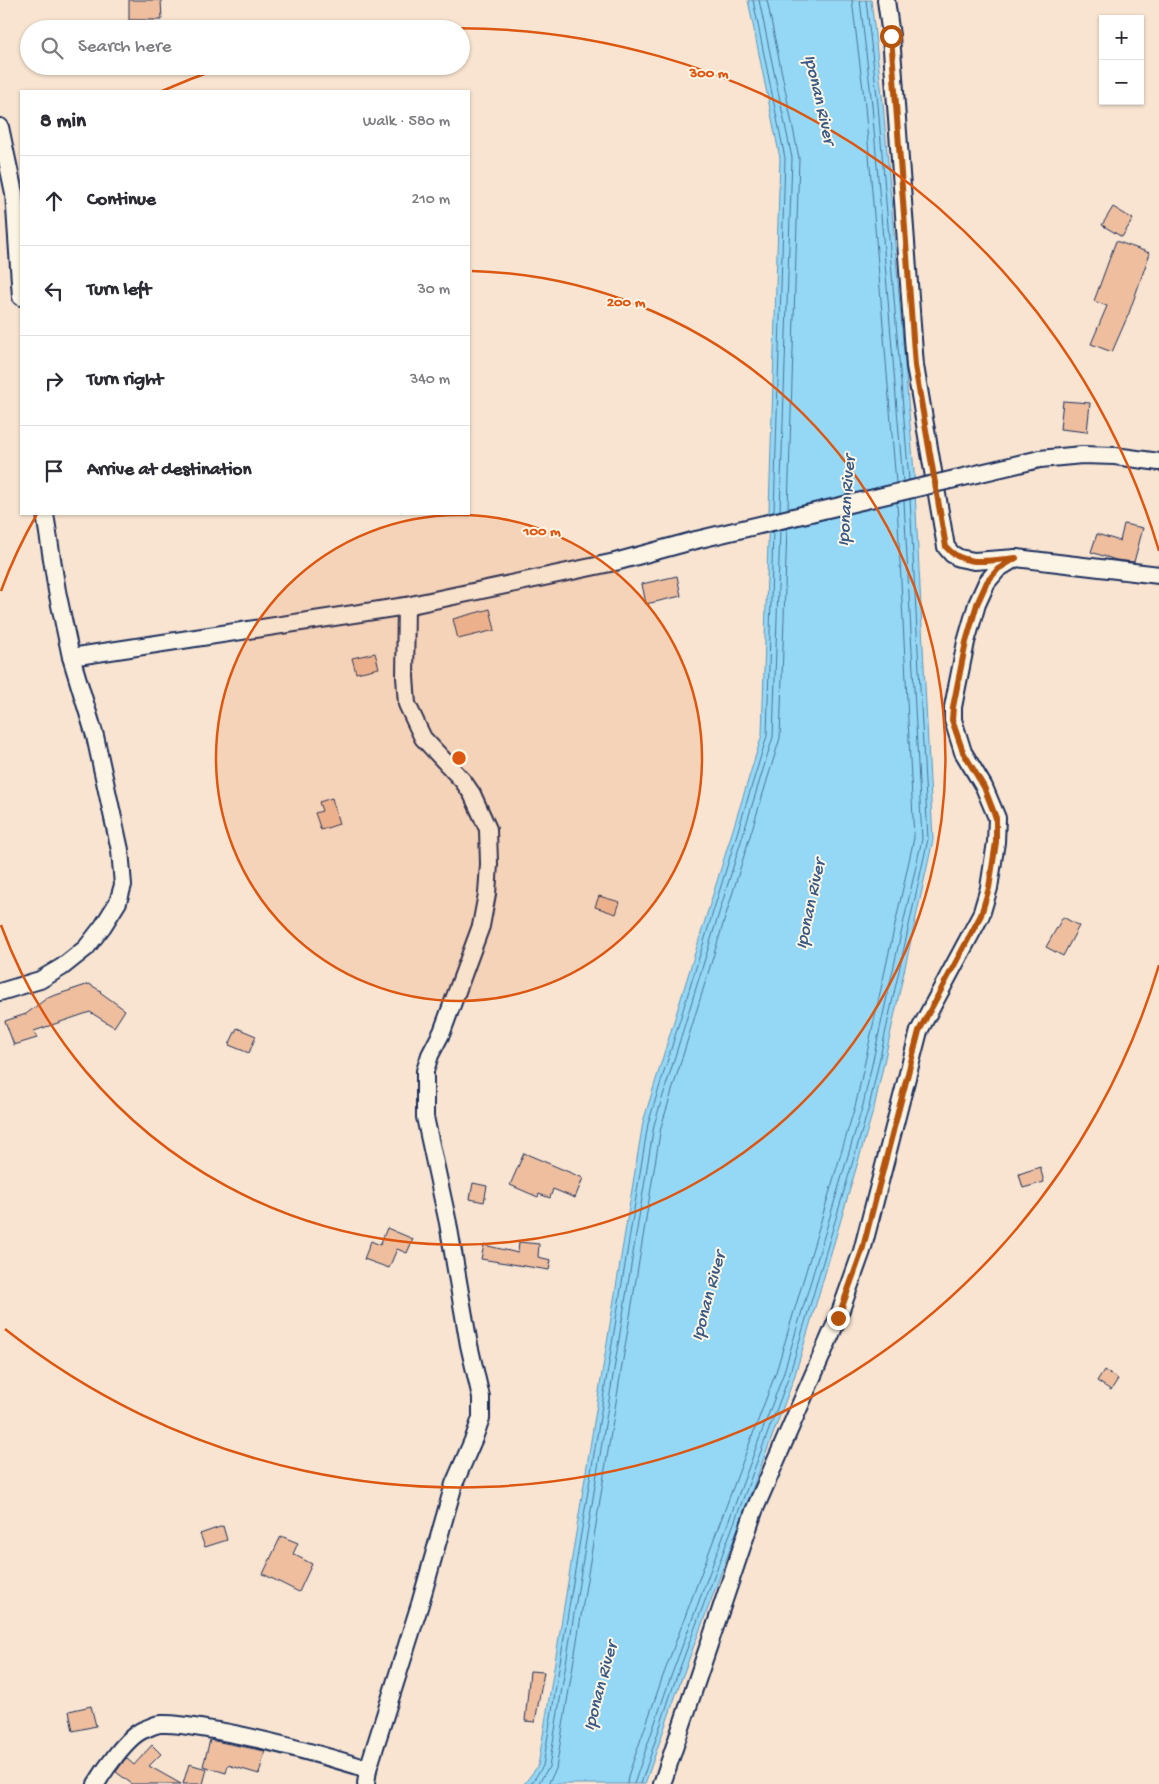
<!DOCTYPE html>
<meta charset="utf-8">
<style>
:root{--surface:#fff;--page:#f7f7f7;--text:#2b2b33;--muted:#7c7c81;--line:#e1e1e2}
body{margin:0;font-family:"Gochi Hand",sans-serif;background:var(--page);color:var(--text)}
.controls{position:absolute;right:15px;top:15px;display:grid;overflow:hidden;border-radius:0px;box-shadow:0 1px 4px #0004}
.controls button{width:45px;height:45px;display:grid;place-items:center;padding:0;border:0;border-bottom:1px solid var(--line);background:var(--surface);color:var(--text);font:25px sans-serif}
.stop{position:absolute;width:15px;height:15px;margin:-11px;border:4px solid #b45309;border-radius:50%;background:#fff}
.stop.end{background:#b45309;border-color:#fff;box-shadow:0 1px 5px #0008}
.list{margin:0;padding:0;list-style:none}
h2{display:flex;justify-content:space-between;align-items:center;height:65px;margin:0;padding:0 20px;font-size:21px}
h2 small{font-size:16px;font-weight:400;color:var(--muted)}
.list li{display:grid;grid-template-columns:32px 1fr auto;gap:15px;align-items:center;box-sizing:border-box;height:90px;padding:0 20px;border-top:1px solid var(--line)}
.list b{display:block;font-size:19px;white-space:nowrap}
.list em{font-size:16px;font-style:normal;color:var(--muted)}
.icon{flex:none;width:28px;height:28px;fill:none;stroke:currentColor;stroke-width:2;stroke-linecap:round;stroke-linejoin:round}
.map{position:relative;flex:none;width:1159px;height:1784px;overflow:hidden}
.search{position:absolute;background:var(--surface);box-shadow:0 1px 4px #0004;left:20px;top:20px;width:450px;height:55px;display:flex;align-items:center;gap:12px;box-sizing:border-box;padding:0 18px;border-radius:28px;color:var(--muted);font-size:19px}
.panel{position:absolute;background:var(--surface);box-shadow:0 1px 4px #0004;left:20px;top:90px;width:450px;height:425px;border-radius:0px}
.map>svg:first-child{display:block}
.water{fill:#94d8f5;stroke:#6494b9}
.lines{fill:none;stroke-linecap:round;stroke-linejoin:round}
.shore{stroke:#4b739a;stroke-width:1}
.building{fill:#eebe9e;stroke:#1b2f5e}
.minor-casing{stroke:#1b2f5e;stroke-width:20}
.minor{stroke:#fcf5e5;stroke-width:16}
.minor-bridge-casing{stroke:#1b2f5e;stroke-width:20;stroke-linecap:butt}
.minor-bridge{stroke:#fcf5e5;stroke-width:16}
.route{stroke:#b45309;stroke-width:6}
.ring{fill:none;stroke:#de5710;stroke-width:2.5}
.labels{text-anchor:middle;stroke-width:4;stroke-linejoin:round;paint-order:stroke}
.water-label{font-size:18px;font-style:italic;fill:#395984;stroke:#fcf5e5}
.centre{fill:#de5710;stroke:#fcf5e5;stroke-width:2.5}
.ring-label{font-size:15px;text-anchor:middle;font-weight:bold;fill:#de5710;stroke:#fcf5e5;stroke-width:4;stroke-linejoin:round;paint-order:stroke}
</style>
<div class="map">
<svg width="1159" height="1784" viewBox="0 0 1159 1784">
<rect width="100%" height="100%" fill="#f8e4d0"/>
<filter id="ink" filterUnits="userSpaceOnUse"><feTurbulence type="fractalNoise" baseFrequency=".02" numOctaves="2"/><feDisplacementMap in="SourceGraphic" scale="10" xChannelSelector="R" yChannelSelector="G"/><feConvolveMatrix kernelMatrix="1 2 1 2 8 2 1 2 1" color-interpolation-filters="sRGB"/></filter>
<g filter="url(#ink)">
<polygon class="water" points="748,0 871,0 883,104 914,472 933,840 874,1108 794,1378 680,1683 645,1784 524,1784 538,1766 643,1122 762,735 780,158"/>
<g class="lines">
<g class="shore">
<polyline points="753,0 785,158 774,512"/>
<polyline points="759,0 792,158 780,511"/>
<polyline points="767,0 799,158 788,509"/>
<polyline points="852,0 865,106 896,483"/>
<polyline points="860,0 872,105 903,482"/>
<polyline points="866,0 878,105 909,480"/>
<polyline points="531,1784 543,1766 648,1124 767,736 773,531"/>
<polyline points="538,1784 549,1767 654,1125 773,737 780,530"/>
<polyline points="548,1784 556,1769 661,1127 780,738 787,528"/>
<polyline points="627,1784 628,1776 663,1676 776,1372 856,1103 914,838 897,502"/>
<polyline points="634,1784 670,1679 783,1375 863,1105 922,839 904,501"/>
<polyline points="641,1784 675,1681 789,1376 869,1107 928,839 910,499"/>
</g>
</g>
<g class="building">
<polygon points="129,0 161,0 162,20 129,20"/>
<polygon points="1113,207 1133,219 1122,237 1102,225"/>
<polygon points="1116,241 1150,253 1129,313 1112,352 1091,344 1107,306 1094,301"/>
<polygon points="1063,401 1090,403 1087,432 1060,429"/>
<polygon points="1124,524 1143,528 1134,562 1116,560 1091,552 1097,534 1120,541"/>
<polygon points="677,576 681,596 646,604 642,584"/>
<polygon points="490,609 495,630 458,639 453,619"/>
<polygon points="375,653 379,668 356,673 352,658"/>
<polygon points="332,798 339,824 321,830 315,813 322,811 319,802"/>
<polygon points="599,896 620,902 616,914 595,907"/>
<polygon points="1063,917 1079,926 1063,956 1046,947"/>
<polygon points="89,984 101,991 100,992 125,1010 114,1027 90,1012 34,1031 37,1038 14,1045 5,1021 26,1014 47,998"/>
<polygon points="237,1028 256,1036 249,1053 229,1045"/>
<polygon points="524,1153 583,1178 575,1198 553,1189 550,1198 539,1194 538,1197 510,1185"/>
<polygon points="1040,1167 1044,1182 1023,1188 1019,1174"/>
<polygon points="473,1183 487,1186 484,1202 470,1199"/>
<polygon points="387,1228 413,1239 407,1253 397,1249 389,1268 364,1259 371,1241 380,1245"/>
<polygon points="519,1242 539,1244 538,1257 551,1260 549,1270 481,1259 484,1245 518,1253"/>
<polygon points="1104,1370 1118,1379 1111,1390 1097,1381"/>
<polygon points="223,1526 227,1540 205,1547 200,1534"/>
<polygon points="281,1536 298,1543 293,1554 312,1564 299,1592 263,1574"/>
<polygon points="530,1671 544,1672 535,1722 525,1721"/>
<polygon points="91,1706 96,1726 73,1731 69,1711"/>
<polygon points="210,1740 265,1751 259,1774 228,1765 226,1773 203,1766"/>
<polygon points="152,1745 161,1754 149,1766 181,1784 132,1784 116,1772 126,1758 134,1765"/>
<polygon points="189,1764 207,1769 203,1784 183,1784"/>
</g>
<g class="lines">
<defs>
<g id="minor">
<polyline points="886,0 891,36 915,366 946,547 952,554 959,558 974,561 1016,558 1159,575"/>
<polyline points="0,127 14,193 21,297"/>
<polyline points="1040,459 1082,455 1115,456 1159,462"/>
<polyline points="45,514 57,591 71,657"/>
<polyline points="0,992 40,980 62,967 86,948 103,926 118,902 123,885 120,850 95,736 71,657 406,606 615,562 696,540"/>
<path d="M96,1784c9,-15 31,-47 47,-54 6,-2 12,-6 18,-6 19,-1 38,4 57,7 51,9 101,23 150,38"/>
<polyline points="366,1784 368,1769 420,1604 454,1484 474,1438 481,1418 481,1397 469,1345 448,1223 425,1117 425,1071 430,1055 442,1032 481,926 487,894 489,864 488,829 472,794 463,781 423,738 407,704 405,677 406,606"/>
<polyline points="662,1784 754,1511 838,1318 862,1251 919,1031 981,915 989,888 996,842 997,818 984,787 963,752 953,720 953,707 966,642 977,604 987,582 998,569 1016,558"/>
</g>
</defs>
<use href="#minor" class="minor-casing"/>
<use href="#minor" class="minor"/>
<defs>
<polyline id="minor-bridge" points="696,540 1040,459"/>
</defs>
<use href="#minor-bridge" class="minor-bridge-casing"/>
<use href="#minor-bridge" class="minor-bridge"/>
</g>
</g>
<g class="lines" filter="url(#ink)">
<path class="route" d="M838,1318l24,-67 57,-220 62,-116 8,-27 7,-46v-24l-12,-31 -21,-35 -11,-32 1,-13 13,-65 11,-38 10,-22 11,-13 18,-11c-24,2 -52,10 -70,-11l-31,-181 -24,-330"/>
</g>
<circle cx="459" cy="758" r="243" fill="#de5710" fill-opacity=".12"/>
<g class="ring">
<circle cx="459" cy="758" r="243"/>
<path d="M1 591A487 487 0 0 1 37 514M472 271A487 487 0 1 1 1 925"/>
<path d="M1159 965A730 730 0 0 1 5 1329M162 91A730 730 0 0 1 221 68M427 29A730 730 0 0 1 1159 551"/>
</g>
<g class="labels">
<g class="water-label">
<text transform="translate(821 99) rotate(77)" y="6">Iponan River</text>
<text transform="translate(845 501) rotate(-86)" y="6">Iponan River</text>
<text transform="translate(809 904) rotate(-78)" y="6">Iponan River</text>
<text transform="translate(707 1296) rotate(-75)" y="6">Iponan River</text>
<text transform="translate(599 1686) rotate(-75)" y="6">Iponan River</text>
</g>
</g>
<circle cx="459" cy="758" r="8" class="centre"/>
<g class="ring-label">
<text x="709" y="77">300 m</text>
<text x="626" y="306">200 m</text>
<text x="542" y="535">100 m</text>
</g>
</svg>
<div class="controls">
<button>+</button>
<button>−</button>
</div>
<div class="stop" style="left:891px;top:36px"></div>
<div class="stop end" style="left:838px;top:1318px"></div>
<div class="search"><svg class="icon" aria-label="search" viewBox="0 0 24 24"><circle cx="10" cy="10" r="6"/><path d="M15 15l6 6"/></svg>Search here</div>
<section class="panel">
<h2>8 min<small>Walk · 580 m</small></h2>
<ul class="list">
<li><svg class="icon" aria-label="ahead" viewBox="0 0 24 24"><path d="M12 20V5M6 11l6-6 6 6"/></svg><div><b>Continue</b></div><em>210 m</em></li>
<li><svg class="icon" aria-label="left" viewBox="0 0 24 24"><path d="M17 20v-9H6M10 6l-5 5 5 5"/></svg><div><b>Turn left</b></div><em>30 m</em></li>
<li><svg class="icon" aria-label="right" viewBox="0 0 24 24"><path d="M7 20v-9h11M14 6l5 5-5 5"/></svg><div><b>Turn right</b></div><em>340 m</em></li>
<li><svg class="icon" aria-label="arrive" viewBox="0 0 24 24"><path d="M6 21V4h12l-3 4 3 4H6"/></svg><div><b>Arrive at destination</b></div></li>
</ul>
</section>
</div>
